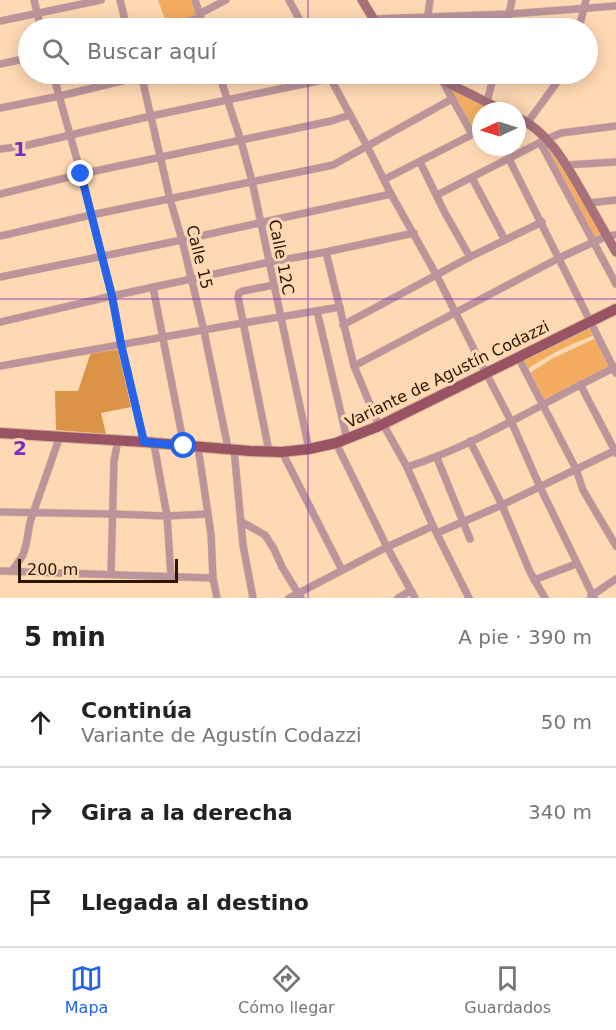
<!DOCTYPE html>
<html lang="es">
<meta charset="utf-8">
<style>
:root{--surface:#fff;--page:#f6f6f6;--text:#222;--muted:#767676;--line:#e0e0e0;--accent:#2563eb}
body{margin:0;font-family:"DejaVu Sans",sans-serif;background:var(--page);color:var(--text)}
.compass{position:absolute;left:472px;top:102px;width:54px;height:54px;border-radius:50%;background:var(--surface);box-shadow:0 3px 15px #0003;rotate:266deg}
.scale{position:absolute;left:18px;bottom:15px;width:160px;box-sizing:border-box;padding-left:6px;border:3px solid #2c1600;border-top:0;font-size:16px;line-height:21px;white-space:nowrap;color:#2c1600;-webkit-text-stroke:4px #ffd9b4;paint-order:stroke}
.stop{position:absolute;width:18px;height:18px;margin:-14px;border:4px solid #2563eb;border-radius:50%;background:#fff}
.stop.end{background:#2563eb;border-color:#fff;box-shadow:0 2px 6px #0008}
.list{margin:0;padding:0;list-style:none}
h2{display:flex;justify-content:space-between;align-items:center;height:78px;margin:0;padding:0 24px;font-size:26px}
h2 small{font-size:20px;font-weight:400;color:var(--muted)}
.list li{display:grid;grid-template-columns:39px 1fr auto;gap:18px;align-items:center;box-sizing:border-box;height:90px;padding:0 24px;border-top:2px solid var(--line)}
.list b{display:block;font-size:22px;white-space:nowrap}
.list p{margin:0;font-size:20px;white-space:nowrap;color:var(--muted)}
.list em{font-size:20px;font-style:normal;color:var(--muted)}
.icon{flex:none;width:33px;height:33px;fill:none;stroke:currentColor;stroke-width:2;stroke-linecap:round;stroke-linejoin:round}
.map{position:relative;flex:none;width:616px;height:598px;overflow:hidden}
.search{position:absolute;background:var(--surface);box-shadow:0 3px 15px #0003;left:18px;right:18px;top:18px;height:66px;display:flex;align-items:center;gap:15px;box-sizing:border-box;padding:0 21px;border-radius:33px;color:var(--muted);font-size:22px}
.sheet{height:348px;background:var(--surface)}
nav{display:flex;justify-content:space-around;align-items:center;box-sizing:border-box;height:84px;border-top:2px solid var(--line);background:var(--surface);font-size:16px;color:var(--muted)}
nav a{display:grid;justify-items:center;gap:3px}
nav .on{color:var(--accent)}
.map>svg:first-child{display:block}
.green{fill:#f4ad60}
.forest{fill:#db9446}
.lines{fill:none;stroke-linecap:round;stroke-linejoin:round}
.street-casing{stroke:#d9b694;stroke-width:8}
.secondary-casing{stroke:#d9b694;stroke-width:10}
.primary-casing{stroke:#d9b694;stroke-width:12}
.street{stroke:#bc959c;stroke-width:7}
.secondary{stroke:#a8707b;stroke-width:9}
.primary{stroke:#985463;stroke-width:10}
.route{stroke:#2563eb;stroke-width:8}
.grid{fill:none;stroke:#7b2cbf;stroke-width:1.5;stroke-opacity:0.55}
.labels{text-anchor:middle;stroke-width:6;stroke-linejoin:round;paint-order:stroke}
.street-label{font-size:16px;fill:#2c1600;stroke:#ffd9b4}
.grid-label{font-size:20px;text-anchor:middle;font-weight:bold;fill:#7b2cbf;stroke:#ffd9b4;stroke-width:6;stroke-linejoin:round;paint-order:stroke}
</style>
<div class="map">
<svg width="616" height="598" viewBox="0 0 616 598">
<rect width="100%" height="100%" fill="#ffd9b4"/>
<g class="green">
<polygon points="158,0 193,0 197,16 167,25"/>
<polygon points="447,85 498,111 481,111 481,127 473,131"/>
<polygon points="546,142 564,167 602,234 594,238 542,143"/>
<path d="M591,326l4,9c-24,9 -46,19 -67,34l-6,-9z"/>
<polygon points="596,338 611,367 543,400 530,373 553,358"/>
</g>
<polygon class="forest" points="118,350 131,407 101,413 106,434 56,430 55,391 78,391 91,352"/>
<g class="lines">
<defs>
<g id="street">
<polyline points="34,0 41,28"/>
<polyline points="120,0 127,28"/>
<polyline points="195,0 204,28"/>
<polyline points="289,0 304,28"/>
<polyline points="199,14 226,0"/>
<polyline points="374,19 509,14 616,6"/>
<polyline points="0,21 101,0"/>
<polyline points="159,28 200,18"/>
<polyline points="426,28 430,0"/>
<polyline points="506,28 512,0"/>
<polyline points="579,28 586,0"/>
<polyline points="0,64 28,58"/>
<polyline points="53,74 81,174 112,296 121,344 144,442"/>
<polyline points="141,74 170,199 182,240 204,331 228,448"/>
<polyline points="219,74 241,141 252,181 309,449"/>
<polyline points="328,74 367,146 391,194 437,276 486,373 511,421 540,487 594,598"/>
<polyline points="442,80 472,134"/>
<polyline points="487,102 494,74"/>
<polyline points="0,108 60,96 150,74"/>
<polyline points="528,122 563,74"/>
<polyline points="540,142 616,284"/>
<polyline points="0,149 24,146 151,116 351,74"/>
<polyline points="509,159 616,373"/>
<polyline points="420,162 445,213 470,257"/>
<polyline points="566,165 616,162"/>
<polyline points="472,178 505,240"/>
<polyline points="385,179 481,130"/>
<polyline points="0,194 81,174 331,121 350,115"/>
<polyline points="437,195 547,139 561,133 616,126"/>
<polyline points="588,203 616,200"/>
<polyline points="0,236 91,215 333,165 452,99"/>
<polyline points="326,252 354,366 379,426"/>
<polyline points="0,277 182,240 391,194"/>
<polyline points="153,287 184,446"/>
<polyline points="317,311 347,439"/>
<polyline points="0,322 112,296 270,262 326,252 414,233"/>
<polyline points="343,325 470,257 542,222"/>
<polyline points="518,357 576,469 583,490 616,546"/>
<polyline points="0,366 243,323 340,307"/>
<polyline points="354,366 559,258 607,236 616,235"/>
<polyline points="580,384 616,453"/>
<polyline points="383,424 407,467 433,526 469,598"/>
<polyline points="470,441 502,505 530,572 545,598"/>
<polyline points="336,443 387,547 415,598"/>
<polyline points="154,444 167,516 171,577"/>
<polyline points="198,447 211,534 213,578 217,598"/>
<polyline points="234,449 243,545 253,598"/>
<polyline points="269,451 238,297 239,293 243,291 274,285"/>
<polyline points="282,452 342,570"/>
<polyline points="437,458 470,539"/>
<path d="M407,467c73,-23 139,-67 209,-100"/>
<polyline points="0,512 113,514 167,516 208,514"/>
<polyline points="242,522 265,535 274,549 282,567 301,598"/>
<polyline points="437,533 502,505 616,450"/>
<polyline points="0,571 213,578"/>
<polyline points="12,571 23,555 26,545 30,522 60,436"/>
<polyline points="111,574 114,461 118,440"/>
<polyline points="534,580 576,564"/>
<polyline points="591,596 616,579"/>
<polyline points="289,598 387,547 433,526"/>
<polyline points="398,598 410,591"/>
</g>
<g id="secondary">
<polyline points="362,0 379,28"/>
<polyline points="433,74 442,80 504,111"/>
<path d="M517,117c34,16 51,51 69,82 10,18 20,35 30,53"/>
</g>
<polyline id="primary" points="0,433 144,442 250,451 282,452 309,449 336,443 379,426 616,309"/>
</defs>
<use href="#street" class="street-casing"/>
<use href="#secondary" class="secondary-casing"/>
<use href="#primary" class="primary-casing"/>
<use href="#street" class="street"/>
<use href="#secondary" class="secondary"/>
<use href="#primary" class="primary"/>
</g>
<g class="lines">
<polyline class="route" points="81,174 112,296 121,344 144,442 184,446"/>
</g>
<path class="grid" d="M308,0v28M308,74v524M0,299h616"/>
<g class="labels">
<g class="street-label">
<text transform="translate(200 257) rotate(76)" y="6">Calle 15</text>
<text transform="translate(282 257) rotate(79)" y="6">Calle 12C</text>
<text transform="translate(447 374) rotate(-26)" y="6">Variante de Agustín Codazzi</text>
</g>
</g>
<g class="grid-label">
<text x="20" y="156">1</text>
<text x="20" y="455">2</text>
</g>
</svg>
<svg class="compass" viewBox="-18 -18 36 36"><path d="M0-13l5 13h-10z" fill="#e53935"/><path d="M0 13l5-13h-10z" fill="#767676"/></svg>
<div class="scale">200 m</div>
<div class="stop" style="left:184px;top:446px"></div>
<div class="stop end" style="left:81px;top:174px"></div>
<div class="search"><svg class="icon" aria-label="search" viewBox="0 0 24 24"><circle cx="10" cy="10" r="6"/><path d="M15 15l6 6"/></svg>Buscar aquí</div>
</div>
<section class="sheet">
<h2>5 min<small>A pie · 390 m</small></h2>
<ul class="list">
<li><svg class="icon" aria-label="ahead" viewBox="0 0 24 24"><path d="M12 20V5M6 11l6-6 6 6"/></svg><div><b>Continúa</b><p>Variante de Agustín Codazzi</p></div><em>50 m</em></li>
<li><svg class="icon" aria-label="right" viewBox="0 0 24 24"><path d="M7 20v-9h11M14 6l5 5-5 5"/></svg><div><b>Gira a la derecha</b></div><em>340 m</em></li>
<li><svg class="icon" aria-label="arrive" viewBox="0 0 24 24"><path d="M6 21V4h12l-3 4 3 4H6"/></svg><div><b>Llegada al destino</b></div></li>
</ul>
</section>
<nav>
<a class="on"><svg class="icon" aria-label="map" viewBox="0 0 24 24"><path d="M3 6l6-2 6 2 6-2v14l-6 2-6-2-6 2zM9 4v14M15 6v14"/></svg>Mapa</a>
<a><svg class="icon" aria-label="directions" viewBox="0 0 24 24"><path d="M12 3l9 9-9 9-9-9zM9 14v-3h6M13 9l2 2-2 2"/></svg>Cómo llegar</a>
<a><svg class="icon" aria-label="saved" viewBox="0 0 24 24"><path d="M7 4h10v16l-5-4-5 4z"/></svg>Guardados</a>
</nav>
